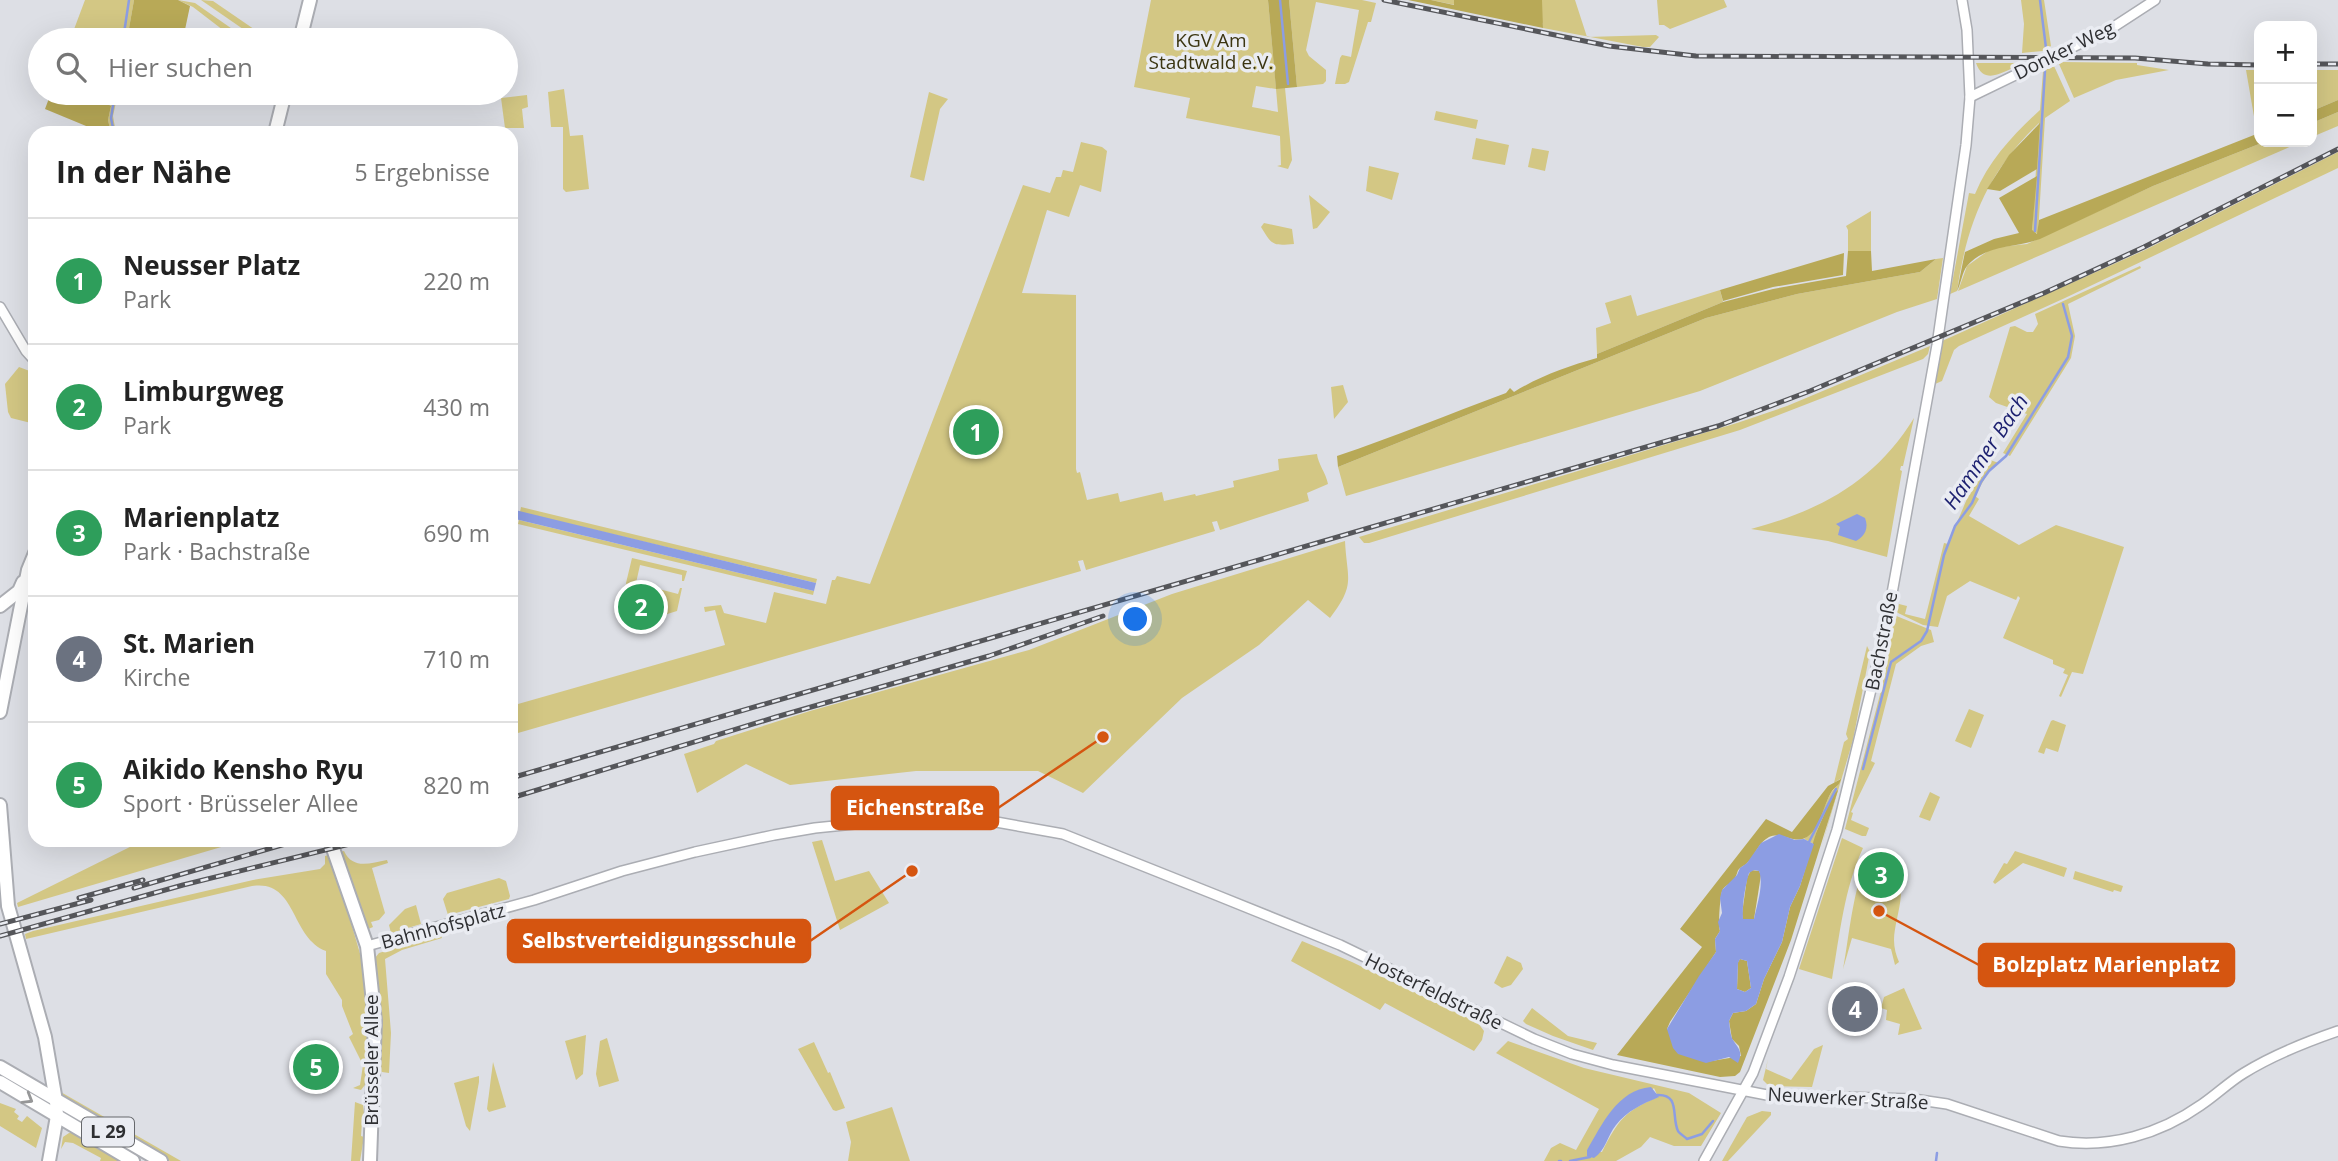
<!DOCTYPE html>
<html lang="de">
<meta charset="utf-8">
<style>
:root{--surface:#fff;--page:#f2f2f2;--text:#222;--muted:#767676;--line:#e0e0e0;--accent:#807112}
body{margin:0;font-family:"Open Sans",sans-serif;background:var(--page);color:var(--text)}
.controls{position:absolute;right:21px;top:21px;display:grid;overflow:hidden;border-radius:14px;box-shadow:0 7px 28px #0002}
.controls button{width:63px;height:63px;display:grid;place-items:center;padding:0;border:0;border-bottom:2px solid var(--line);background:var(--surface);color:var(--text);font:35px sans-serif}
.you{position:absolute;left:1136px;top:620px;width:24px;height:24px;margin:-18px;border:5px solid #fff;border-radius:50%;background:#1a73e8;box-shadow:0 0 0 10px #1a73e833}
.badge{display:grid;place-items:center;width:46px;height:46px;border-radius:50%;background:var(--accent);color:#fff;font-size:23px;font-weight:700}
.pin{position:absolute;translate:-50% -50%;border:4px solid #fff;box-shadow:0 2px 7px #0006}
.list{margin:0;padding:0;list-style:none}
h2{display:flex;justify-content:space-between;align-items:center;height:91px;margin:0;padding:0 28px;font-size:30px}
h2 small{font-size:23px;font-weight:400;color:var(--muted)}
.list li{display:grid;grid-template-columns:46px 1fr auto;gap:21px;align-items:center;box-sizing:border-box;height:126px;padding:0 28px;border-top:2px solid var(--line)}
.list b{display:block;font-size:26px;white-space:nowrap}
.list p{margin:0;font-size:23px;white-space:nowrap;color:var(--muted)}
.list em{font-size:23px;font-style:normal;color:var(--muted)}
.icon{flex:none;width:38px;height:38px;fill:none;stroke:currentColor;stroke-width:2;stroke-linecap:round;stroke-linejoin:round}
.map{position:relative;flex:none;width:2338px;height:1161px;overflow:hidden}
.search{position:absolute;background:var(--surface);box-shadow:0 7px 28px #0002;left:28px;top:28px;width:490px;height:77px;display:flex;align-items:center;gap:18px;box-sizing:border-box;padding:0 24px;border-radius:38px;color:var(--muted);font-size:26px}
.panel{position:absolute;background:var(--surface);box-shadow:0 7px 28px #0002;left:28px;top:126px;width:490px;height:721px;border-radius:21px}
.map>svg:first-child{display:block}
.green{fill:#d3c784;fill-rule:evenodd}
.forest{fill:#b8a957}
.water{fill:#8c9de3;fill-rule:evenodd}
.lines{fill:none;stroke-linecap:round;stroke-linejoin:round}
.stream{stroke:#8c9de3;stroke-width:2.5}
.minor-casing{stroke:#abadb3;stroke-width:12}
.major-casing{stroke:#abadb3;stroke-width:16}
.minor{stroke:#fff;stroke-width:9}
.major{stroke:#fff;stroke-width:12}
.rail-casing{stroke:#55565a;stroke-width:5}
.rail{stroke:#eaecf2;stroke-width:2.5;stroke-dasharray:8;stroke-linecap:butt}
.oneway{stroke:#969798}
.labels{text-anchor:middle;stroke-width:7;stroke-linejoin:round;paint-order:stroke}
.shield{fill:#eaecf2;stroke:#66686c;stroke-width:2}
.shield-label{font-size:18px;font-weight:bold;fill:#2e2f32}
.park-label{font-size:19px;fill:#3b3511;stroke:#eaecf2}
.street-label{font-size:19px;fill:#2e2f32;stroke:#eaecf2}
.water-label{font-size:21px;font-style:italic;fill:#1b1f6f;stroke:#eaecf2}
.leader{fill:none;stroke:#d55510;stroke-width:2.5}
.callout-dot{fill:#d55510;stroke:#eaecf2;stroke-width:2.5}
.callout{fill:#d55510;stroke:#d55510;stroke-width:2.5}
.callout-label{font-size:21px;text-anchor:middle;font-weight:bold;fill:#fff}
</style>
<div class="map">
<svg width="2338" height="1161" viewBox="0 0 2338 1161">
<rect width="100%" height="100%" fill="#dddfe5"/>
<g class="green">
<polygon points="85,0 134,0 127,40 70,40"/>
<polygon points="178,0 195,3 248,40 236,40 193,7"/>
<polygon points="201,0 213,1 270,40 259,40"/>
<path d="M1151,0h117l8,88h9l7,72 -4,9 -11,-3 4,-1 -1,-29 -94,-18 4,-20 -56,-11zM1256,86l20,3 2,23 -26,-5z"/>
<polygon points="1289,0 1362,0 1376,3 1371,22 1368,22 1349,82 1345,84 1335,84 1340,58 1342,55 1351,57 1359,10 1316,2 1306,50 1309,56 1326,70 1326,81 1323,84 1297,87"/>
<polygon points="1431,0 1575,0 1587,37 1656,35 1659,37 1650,47 1643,47 1543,28 1543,23"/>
<polygon points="1657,0 1724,0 1727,7 1670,29 1664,25 1659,25"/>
<polygon points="2021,0 2044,0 2051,46 2043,51 2022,53 2024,24"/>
<polygon points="2063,62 2137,63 2137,65 2169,70 2116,80 2074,98 2059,64"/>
<path d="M1976,63h40l3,2c-16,7 -35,21 -43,-2z"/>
<path d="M2054,66l16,35 -25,17 -7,116 -6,-3 7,-108c-51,48 -72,100 -82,168l-7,3 19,-101 6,1c14,-34 39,-60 65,-84l3,-39z"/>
<polygon points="2246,70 2259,70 2259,133 2257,134"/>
<polygon points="2312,70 2338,70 2338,100 2312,111"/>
<polygon points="564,89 570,136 583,135 589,189 566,192 563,189 563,127 551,127 548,92"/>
<polygon points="929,92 948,99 940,109 924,181 910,177"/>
<polygon points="89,93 118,93 113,116 116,133 111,133 108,120 111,106"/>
<polygon points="527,95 528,107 522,109 524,128 505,128 501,98"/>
<polygon points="1436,111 1478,120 1476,129 1434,120"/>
<polygon points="2338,112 2338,126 2312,137 2312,123"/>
<polygon points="1476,138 1509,145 1505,165 1472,159"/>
<path d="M1081,142l21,5 5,4 -6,41 -21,-7 -11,32 -22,-7 -25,83 54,2v174l1,4 3,-1 7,28 31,-7 2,9 42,-10 2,9 31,-7 1,2 38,-9 -1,-6 46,-11 -1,-11 39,-5c1,10 9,19 11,30l-21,9 2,8 -89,29 -3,-9 -5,1 3,9 -129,39 -3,-10 -5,1 3,10 -570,164v-29l214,-61 -10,-35 -10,2 -1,-5 17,-2 3,8 42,10 8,-31 52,12 6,-24h3l2,-4 33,8 153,-399 27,8 6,-16h5l2,-7 10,2z"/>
<polygon points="2264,142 2301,142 1958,291 1967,266 1988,251 2000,247 2027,244 2153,186"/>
<polygon points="1532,148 1549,151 1545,171 1528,167"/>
<polygon points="2338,152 2338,168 2065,298 1959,346 1954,350 1942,381 1935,384 1942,341 2145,250"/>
<polygon points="1369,166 1399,173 1392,200 1366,191"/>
<polygon points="1309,195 1330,212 1317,228 1313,229"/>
<polygon points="1871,211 1871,251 1848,251 1848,230 1846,226"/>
<path d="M1264,223l28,6 2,15c-22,2 -22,1 -33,-17z"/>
<polygon points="1943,258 1937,299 1897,312 1700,391 1346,496 1338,467 1706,318 1797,294 1920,272 1936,259"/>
<polygon points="2140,266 2141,268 2068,304 2075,336 2071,358 2010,456 2003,453 2027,414 1996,403 1989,397 2010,327 2015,326 2027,332 2033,332 2038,324 2035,314"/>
<polygon points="1720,290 1723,302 1597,354 1596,328 1611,323 1605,303 1631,295 1637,316"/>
<polygon points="1930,346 1928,354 1923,359 1740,430 1369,543 1364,543 1359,537 1737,423 1787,406"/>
<polygon points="19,367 35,373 35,424 11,418 8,412 5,384"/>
<polygon points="1343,385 1348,402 1334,419 1331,387"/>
<path d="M1914,418l-11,48h-2l-1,4 2,1 -15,86 -59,-16 -77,-12c71,-19 124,-48 163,-111z"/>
<polygon points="1990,460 1999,463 1989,471 1975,496 1979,499 1969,516 2019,545 2056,525 2124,547 2083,674 2072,672 2061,697 2059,696 2068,675 2063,673 2065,669 2053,664 2053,660 2003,638 2020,598 2018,596 2016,600 1970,581 1947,596 1938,627 1923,625 1896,612 1899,604 1907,606 1905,614 1925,619 1944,543 1948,544 1974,482 1980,470"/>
<polygon points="521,507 817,579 816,583 520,512"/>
<polygon points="519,520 814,591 813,595 518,524"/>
<path d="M1345,541c2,39 11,43 -15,77l-22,-18 -49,45 -77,53 -99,95 -45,-22h-122l-126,14 -44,-21 -49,29 -13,-39 30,-10 2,-3 94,-30 219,-61 143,-56z"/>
<polygon points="632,558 687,571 684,581 682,581 682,575 640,565 636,583 678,594 680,588 682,588 677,611 638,623 626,583"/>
<polygon points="1894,615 1931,630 1934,642 1921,646 1896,664 1871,761 1875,763 1851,812 1853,813 1851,820 1869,828 1866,836 1862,836 1845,829 1882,687"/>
<path d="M1867,646l3,6 -17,88 -32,108 16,-57 -4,3 -17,39 -2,11 -10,-5c15,-12 18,-30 27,-46 4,-6 8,-7 9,-14l-6,4 10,-41 4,-3 -2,-5z"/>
<polygon points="1969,709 1984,715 1971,748 1955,741"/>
<polygon points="2053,720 2066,725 2058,752 2046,748 2044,754 2038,752 2051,721"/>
<polygon points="1930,792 1940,797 1930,821 1919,817"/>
<path d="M1842,838l21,10c-19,41 -23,86 -31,131l-33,-10z"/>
<polygon points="144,840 245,840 18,907 17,903"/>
<polygon points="822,840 835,881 869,871 889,903 840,930 812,842"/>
<path d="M344,851c9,19 26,12 43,9l1,3 -16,5 13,45 -6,7 -8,2 2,5 -7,3 -27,-78z"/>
<polygon points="2015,851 2067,868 2064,877 2023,863 1995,884 1993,882 2004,863 2007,864"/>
<path d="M1873,852c8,1 13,5 18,12 20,23 4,50 3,76 0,8 2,15 5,22l-4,3 -4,-16 -39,-11 -9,31c6,-29 11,-97 30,-117z"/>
<path d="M331,854l30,103 7,46v78l-7,9 -8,-2 7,-3 3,-20 -14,-28 4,-3 -11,-28v-6l-16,-26v-23c-36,-14 -29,-72 -74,-65l-226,53 -1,-5 8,-3 220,-51 67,-11 5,-5v-8z"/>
<polygon points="2075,871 2123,886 2121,892 2114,890 2113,892 2073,879"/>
<polygon points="499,878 506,881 510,896 509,899 448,915 443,899 447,893"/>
<polygon points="416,905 421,924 391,933 389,925 405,909"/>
<polygon points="440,934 442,938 402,950 385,959 391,1033 389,1073 382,1072 380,1070 381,1024 375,958 379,953"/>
<polygon points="1302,941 1352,962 1478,1023 1484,1031 1482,1040 1474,1051 1385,1003 1380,1010 1291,961"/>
<polygon points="1507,956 1521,963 1523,969 1511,985 1502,988 1494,983"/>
<polygon points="1904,988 1922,1029 1898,1035 1900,1024 1886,1020 1887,1010 1881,1008 1884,997"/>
<polygon points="1532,1008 1568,1036 1597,1043 1593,1050 1553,1036 1526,1024 1523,1021"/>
<polygon points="586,1035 583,1074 576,1080 565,1041"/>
<polygon points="607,1038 619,1081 599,1087 596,1074 600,1041"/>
<path d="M1508,1041l76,27 105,25 32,20 -20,33h-27l-24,-9 -9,10 -25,14h-72l7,-13 9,-5 16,7 23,-41 -103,-56zM1654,1088l4,9c-33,14 -40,23 -56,55l-15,-2z"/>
<polygon points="814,1042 828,1073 830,1072 845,1108 836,1111 833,1110 798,1049"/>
<polygon points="1823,1045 1812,1087 1769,1086 1763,1080 1768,1059 1766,1069 1791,1080 1814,1049"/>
<polygon points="493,1062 506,1107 489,1112 487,1109"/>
<polygon points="479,1076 479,1082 470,1131 466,1126 454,1083"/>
<polygon points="59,1091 181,1161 170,1161 156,1155 62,1099"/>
<polygon points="355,1102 363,1105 365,1121 362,1121 361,1136 364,1137 360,1161 351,1161"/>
<polygon points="0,1103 16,1109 14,1112 19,1116 17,1119 22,1122 27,1116 42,1128 36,1148 0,1126"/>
<polygon points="892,1107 910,1161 848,1161 851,1142 846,1122"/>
<polygon points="1762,1111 1771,1112 1771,1115 1728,1161 1722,1161 1747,1117"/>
<polygon points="69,1133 73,1133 121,1161 100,1161 101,1158 73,1143 65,1142 61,1149 63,1137"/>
</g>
<g class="forest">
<polygon points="134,0 178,0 190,6 183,39 127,40"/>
<polygon points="1268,0 1289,0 1297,87 1276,89"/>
<polygon points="1408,0 1431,0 1454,5 1454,0 1542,0 1543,28"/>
<polygon points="51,93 89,93 111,106 108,120 111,133 103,133 45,109"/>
<polygon points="2338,100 2338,112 2312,123 2312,111"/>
<polygon points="2040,123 2037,169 2000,191 1987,189 2009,155"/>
<path d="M2259,133v9h5l-111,44 -113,53c-24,9 -54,5 -73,27 -5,6 -6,18 -10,25l8,-39 29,-13 25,-6 -20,-35 38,-22 -5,54 5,4 2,-14z"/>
<path d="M1848,251h23l1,20 64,-12 -16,13 -123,22 -91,24 -368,149 -1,-11c57,-19 112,-42 169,-63l4,-5 4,4c26,-16 54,-26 83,-34v-4l126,-52 50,-13 73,-13z"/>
<polygon points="1844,253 1843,275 1773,287 1723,301 1720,290"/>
<path d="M1841,779c-2,7 -5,7 -9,12 -9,14 -12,40 -27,47 -12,6 -23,-7 -36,-1 -11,6 -13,17 -21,25 -2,3 -6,4 -9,7 -2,2 -2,6 -4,9 -3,5 -9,7 -12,11 -3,4 -5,38 -3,42l-5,8 1,13 -46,70 -3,7 39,33 35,-6 -2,-10 -7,-7 -3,-18 4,-8 13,-2 10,-7 8,-25 18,-37 8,-35 10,-21 16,-53 17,-39 5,-4 -47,150 -51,132 -5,4 -15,1 -103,-22 85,-108 -22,-18 86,-110 26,13 36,-46z"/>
<polygon points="1751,870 1759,871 1761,875 1754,919 1743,919 1742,914 1747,878"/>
<polygon points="1740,959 1747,961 1751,988 1745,992 1737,989 1738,962"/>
</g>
<g class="water">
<polygon points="511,509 816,583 814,591 511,518"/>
<path d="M1857,514l8,4c4,10 0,18 -9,23l-18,-6 2,-8 -4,-3z"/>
<path d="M1779,834l16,6 9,-1 10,5 -14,42 -10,21 -8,35 -18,37 -8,25 -10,7 -13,2 -4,8c1,6 1,14 4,19 6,9 10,12 5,23l-9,-6 -23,6 -28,-9 -5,-6 -6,-19 32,-53 17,-24 -1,-13 5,-8 -2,-9 4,-9 -2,-15 2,-8 15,-15 3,-7 7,-5 14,-20zM1754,870l5,1c5,13 -2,34 -5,48h-11c-1,-15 2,-32 6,-46zM1740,959l7,2 4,27 -6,4 -8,-3 1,-26z"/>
<path d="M1651,1087l8,10c-17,7 -32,14 -43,28 -9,11 -10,25 -22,33l-7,-2v-6c15,-25 30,-60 64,-63z"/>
</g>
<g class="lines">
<g class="stream">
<polyline points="1280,0 1288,84"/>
<polyline points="2040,0 2046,48"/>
<polyline points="123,40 129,0"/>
<polyline points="114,133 111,118 115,93"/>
<polyline points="2035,231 2045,71"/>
<polyline points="1863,769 1891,662 1921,641 1927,631 1944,555 1955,526 1972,503 1981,482 1989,471 2006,456 2068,357 2072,336 2063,304"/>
<polyline points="1809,842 1836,789"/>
<path d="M1656,1095c25,-2 15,22 22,36 1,2 7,6 9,8l15,-5 11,-13"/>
<polyline points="1559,1161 1561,1161"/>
<polyline points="1570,1161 1590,1157"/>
<polyline points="1936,1161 1937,1153"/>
</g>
<defs>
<g id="minor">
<polyline points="1970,97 2112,28 2155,0"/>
<polyline points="0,307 26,351 35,361"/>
<path d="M367,946l167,-46 88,-29 73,-19 79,-17 41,-7 98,-10 72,2 78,14 153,61 124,50 194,94 38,15 41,11 154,30 146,4 34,5 112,37c50,8 101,-7 142,-36 15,-10 28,-23 43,-32 29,-18 62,-31 94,-42"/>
<polyline points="1704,1161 1753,1073 1789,977 1837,830 1885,632 1937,345 1966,145 1970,97 1967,30 1962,0"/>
</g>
<g id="major">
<polyline points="300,40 310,0"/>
<polyline points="275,133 285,93"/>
<polyline points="0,606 19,591 23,582"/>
<polyline points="0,712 28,570 35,553"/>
<polyline points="0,805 8,906 45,1037 56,1101 57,1116 49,1161"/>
<polyline points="330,840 367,946 375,1021 370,1161"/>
<polyline points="0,1067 161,1161"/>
<polyline points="0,1082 133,1161"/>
</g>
</defs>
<use href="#minor" class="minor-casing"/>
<use href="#major" class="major-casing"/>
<use href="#minor" class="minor"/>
<use href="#major" class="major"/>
<defs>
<g id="rail">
<polyline points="1384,0 1609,46 1696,56 2135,58 2208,64 2259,65"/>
<polyline points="2312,64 2338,64"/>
<polyline points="511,778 1718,426 1810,391 2044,293 2144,247 2338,149"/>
<polyline points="511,798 776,717 989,656 1103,616"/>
<polyline points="134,888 299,840"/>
<polyline points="79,898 143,880"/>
<polyline points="0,924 91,900"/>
<polyline points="0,936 183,885 366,840"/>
</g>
</defs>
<use href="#rail" class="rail-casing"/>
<use href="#rail" class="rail"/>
</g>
<defs><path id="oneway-chevron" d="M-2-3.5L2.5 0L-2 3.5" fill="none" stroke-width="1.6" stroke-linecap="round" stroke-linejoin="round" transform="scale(1.75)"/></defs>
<use class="oneway" href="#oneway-chevron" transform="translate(28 1099) rotate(31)"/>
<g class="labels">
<rect class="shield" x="82" y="1117.5" width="52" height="29" rx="5"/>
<g class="shield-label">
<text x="108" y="1138">L 29</text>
</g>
<g class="park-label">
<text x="1211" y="47">KGV Am<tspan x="1211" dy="22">Stadtwald e.V.</tspan></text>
</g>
<g class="street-label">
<text transform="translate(2064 50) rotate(-26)" y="7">Donker Weg</text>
<text transform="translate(1881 641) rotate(-79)" y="7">Bachstraße</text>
<text transform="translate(443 926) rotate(-15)" y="7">Bahnhofsplatz</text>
<text transform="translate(1434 991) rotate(26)" y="7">Hosterfeldstraße</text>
<text transform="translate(371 1060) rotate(-90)" y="7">Brüsseler Allee</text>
<text transform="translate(1848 1098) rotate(3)" y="7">Neuwerker Straße</text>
</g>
<g class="water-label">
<text transform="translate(1986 452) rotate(-56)" y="7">Hammer Bach</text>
</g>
</g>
<path class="leader" d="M1103 737L998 808M912 871L810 941M1879 911L1979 965"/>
<g class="callout-dot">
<circle cx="1103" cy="737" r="7"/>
<circle cx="912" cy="871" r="7"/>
<circle cx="1879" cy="911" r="7"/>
</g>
<g class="callout">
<rect x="832" y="787" width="166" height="42" rx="7"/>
<rect x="508" y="920" width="302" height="42" rx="7"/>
<rect x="1979" y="944" width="255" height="42" rx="7"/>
</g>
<g class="callout-label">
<text x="915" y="815">Eichenstraße</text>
<text x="659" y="948">Selbstverteidigungsschule</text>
<text x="2106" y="972">Bolzplatz Marienplatz</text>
</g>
</svg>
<div class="controls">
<button>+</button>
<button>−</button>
</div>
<div class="you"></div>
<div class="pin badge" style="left:976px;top:432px;background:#2e9e5b">1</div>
<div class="pin badge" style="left:641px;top:607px;background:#2e9e5b">2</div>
<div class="pin badge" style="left:1881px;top:875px;background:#2e9e5b">3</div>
<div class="pin badge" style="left:1855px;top:1009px;background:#6b7280">4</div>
<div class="pin badge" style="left:316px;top:1067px;background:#2e9e5b">5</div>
<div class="search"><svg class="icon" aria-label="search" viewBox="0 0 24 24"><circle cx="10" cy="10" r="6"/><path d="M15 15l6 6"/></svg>Hier suchen</div>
<section class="panel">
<h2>In der Nähe<small>5 Ergebnisse</small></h2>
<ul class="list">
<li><span class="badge" style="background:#2e9e5b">1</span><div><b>Neusser Platz</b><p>Park</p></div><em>220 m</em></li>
<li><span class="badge" style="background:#2e9e5b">2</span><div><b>Limburgweg</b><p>Park</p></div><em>430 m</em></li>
<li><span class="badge" style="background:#2e9e5b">3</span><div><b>Marienplatz</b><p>Park · Bachstraße</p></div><em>690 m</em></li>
<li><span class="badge" style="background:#6b7280">4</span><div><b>St. Marien</b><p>Kirche</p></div><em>710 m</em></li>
<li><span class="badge" style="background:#2e9e5b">5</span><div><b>Aikido Kensho Ryu</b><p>Sport · Brüsseler Allee</p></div><em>820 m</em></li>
</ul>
</section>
</div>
